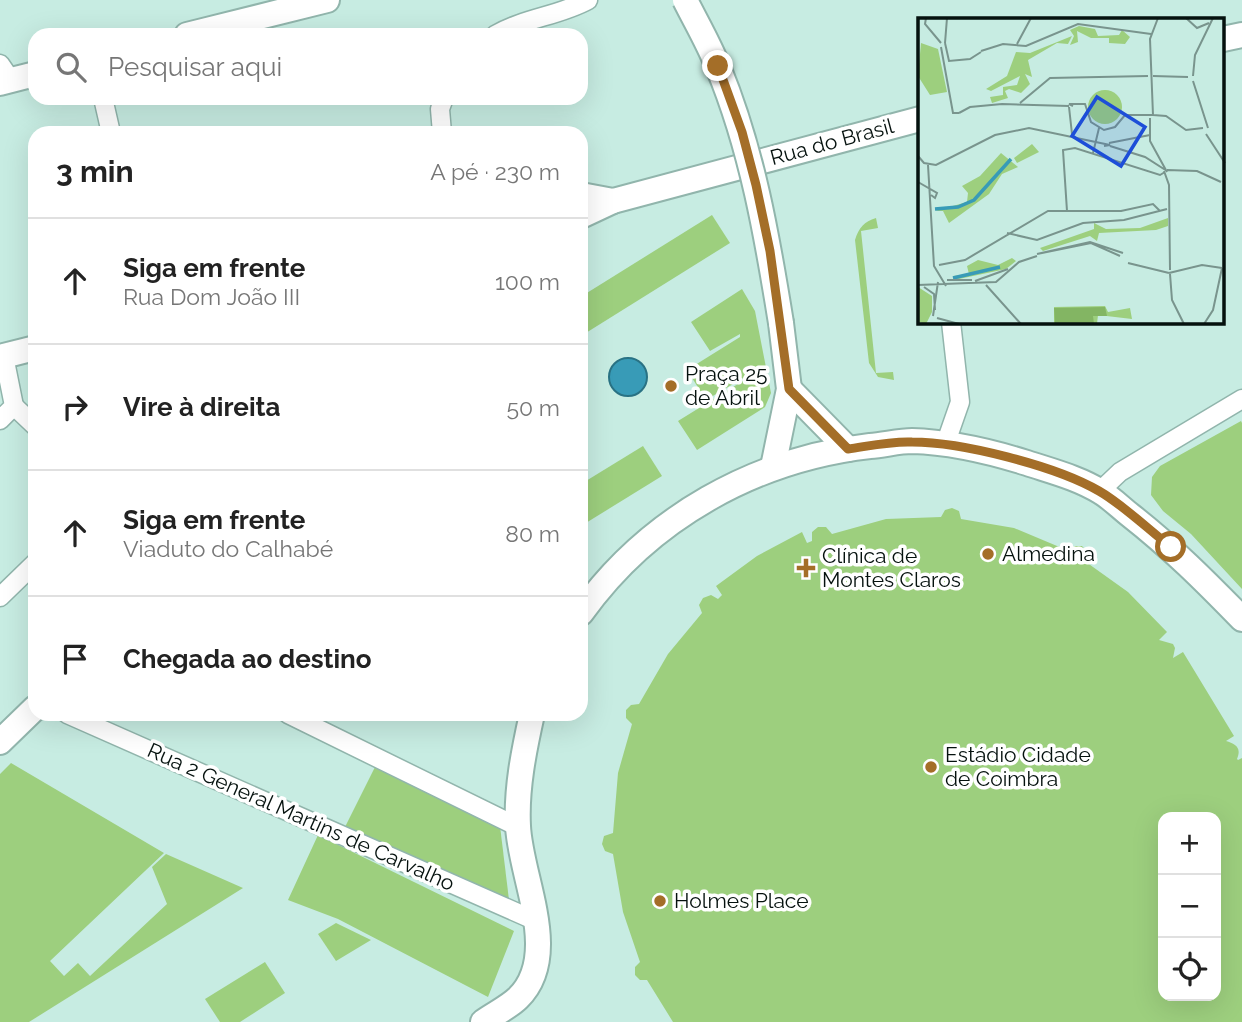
<!DOCTYPE html>
<html lang="pt">
<meta charset="utf-8">
<style>
:root{--surface:#fff;--page:#f6f6f6;--text:#222;--muted:#767676;--line:#e0e0e0}
body{margin:0;font-family:Raleway,sans-serif;background:var(--page);color:var(--text)}
.controls{position:absolute;right:21px;bottom:21px;display:grid;overflow:hidden;border-radius:14px;box-shadow:0 7px 28px #0002}
.controls button{width:63px;height:63px;display:grid;place-items:center;padding:0;border:0;border-bottom:2px solid var(--line);background:var(--surface);color:var(--text);font:35px sans-serif}
.stop{position:absolute;width:21px;height:21px;margin:-16px;border:5px solid #a46e28;border-radius:50%;background:#fff}
.stop.end{background:#a46e28;border-color:#fff;box-shadow:0 2px 7px #0008}
.list{margin:0;padding:0;list-style:none}
h2{display:flex;justify-content:space-between;align-items:center;height:91px;margin:0;padding:0 28px;font-size:30px}
h2 small{font-size:23px;font-weight:400;color:var(--muted)}
.list li{display:grid;grid-template-columns:46px 1fr auto;gap:21px;align-items:center;box-sizing:border-box;height:126px;padding:0 28px;border-top:2px solid var(--line)}
.list b{display:block;font-size:26px;white-space:nowrap}
.list p{margin:0;font-size:23px;white-space:nowrap;color:var(--muted)}
.list em{font-size:23px;font-style:normal;color:var(--muted)}
.icon{flex:none;width:38px;height:38px;fill:none;stroke:currentColor;stroke-width:2;stroke-linecap:round;stroke-linejoin:round}
.map{position:relative;flex:none;width:1242px;height:1022px;overflow:hidden}
.search{position:absolute;background:var(--surface);box-shadow:0 7px 28px #0002;left:28px;top:28px;width:560px;height:77px;display:flex;align-items:center;gap:18px;box-sizing:border-box;padding:0 24px;border-radius:21px;color:var(--muted);font-size:26px}
.panel{position:absolute;background:var(--surface);box-shadow:0 7px 28px #0002;left:28px;top:126px;width:560px;height:595px;border-radius:21px}
.map>svg:first-child{display:block}
.green{fill:#9dcf7e;fill-rule:evenodd}
.water{fill:#389bb7;stroke:#297284;stroke-width:2}
.lines{fill:none;stroke-linecap:round;stroke-linejoin:round}
.street-casing{stroke:#91b5ac;stroke-width:21}
.secondary-casing{stroke:#91b5ac;stroke-width:28}
.street{stroke:#fff;stroke-width:18}
.secondary{stroke:#fff;stroke-width:24}
.secondary-bridge-casing{stroke:#91b5ac;stroke-width:28;stroke-linecap:butt}
.secondary-bridge{stroke:#fff;stroke-width:24}
.route{stroke:#a46e28;stroke-width:9}
.poi-dot{fill:#a46e28;stroke:#fff;stroke-width:2.5}
.labels{text-anchor:middle;stroke-width:7;stroke-linejoin:round;paint-order:stroke}
.street-label{font-size:21px;fill:#05110e;stroke:#fff}
.poi-label{font-size:21px;fill:#05110e;stroke:#fff;text-anchor:start}
.inset-river{fill:none;stroke:#389bb7;stroke-width:3.5}
.inset-road{fill:none;stroke:#79948d;stroke-width:2}
.view{fill:#1d4ed8;fill-opacity:0.15;stroke:#1d4ed8;stroke-width:3.5}
.inset-edge{fill:none;stroke:#05110e;stroke-width:3.5}
</style>
<div class="map">
<svg width="1242" height="1022" viewBox="0 0 1242 1022">
<rect width="100%" height="100%" fill="#c7ece2"/>
<g class="green">
<polygon points="712,215 730,243 581,336 582,296"/>
<path d="M876,218l2,10 -17,3 15,142 17,-1 1,8 -16,-3 -9,-14 -14,-123c4,-13 9,-18 21,-22z"/>
<polygon points="742,289 755,311 771,393 765,407 697,450 678,421 746,379 745,377 706,400 687,370 740,337 740,334 710,351 691,322"/>
<polygon points="1241,421 1242,423 1242,589 1191,534 1163,511 1151,495 1152,477 1160,466"/>
<polygon points="643,446 662,476 581,526 581,484"/>
<path d="M952,508l7,3 2,8 53,9 55,23 6,-5h7l6,7 -2,9 42,30 39,40 -8,8 14,4 2,4 -2,10 10,-6 51,84 -8,5c9,3 16,6 11,18l1,1 4,-2v264h-569l-26,-42h-7l-5,-5v-8l5,-5 -17,-50 -10,-58 -8,-3 -3,-7 2,-8 9,-3 5,-60 14,-49 -6,-6v-8l5,-5 8,-1 29,-50 34,-41 -3,-8 4,-7 8,-3 7,4 4,-4 -6,-9 41,-30 45,-24 5,11 5,-2v-9l6,-5h8l6,7 54,-15 55,-2 4,-7zM1216,817v179h-53v-179z"/>
<polygon points="11,763 164,853 50,961 64,976 78,963 90,976 167,904 152,867 166,854 243,888 29,1022 0,1022 0,774"/>
<polygon points="375,767 500,826 509,900 344,829"/>
<polygon points="318,835 514,931 488,997 338,919 288,900"/>
<polygon points="336,923 371,940 336,961 318,934"/>
<polygon points="265,962 285,993 240,1022 220,1022 205,999"/>
</g>
<circle class="water" cx="628" cy="377" r="19"/>
<g class="lines">
<defs>
<g id="street">
<path d="M495,35c29,-17 64,-19 93,-35"/>
<polyline points="0,64 11,80"/>
<polyline points="103,98 111,133"/>
<polyline points="442,133 440,109 444,98"/>
<polyline points="14,406 35,426"/>
<polyline points="0,420 14,406 4,356"/>
<polyline points="945,445 960,402 951,322"/>
<polyline points="1100,491 1120,472 1242,399"/>
<polyline points="0,597 35,563"/>
<polyline points="67,714 536,921"/>
<polyline points="288,714 518,827"/>
</g>
<g id="secondary">
<polyline points="187,35 327,0"/>
<polyline points="1223,39 1242,35"/>
<polyline points="0,83 35,74"/>
<polyline points="581,195 613,201 920,119"/>
<polyline points="581,216 613,201"/>
<polyline points="0,357 35,348"/>
<polyline points="789,389 848,449"/>
<polyline points="773,467 789,389 781,323"/>
<path d="M581,613c68,-95 174,-154 289,-167 14,-1 29,-5 42,-5 37,1 80,11 115,22 24,8 52,15 74,29 10,6 19,15 29,23 42,33 75,66 112,104"/>
<polyline points="0,742 35,708"/>
<path d="M483,1022c11,-8 26,-15 35,-24 44,-43 2,-121 0,-172 -2,-37 6,-76 14,-112"/>
</g>
</defs>
<use href="#street" class="street-casing"/>
<use href="#secondary" class="secondary-casing"/>
<use href="#street" class="street"/>
<use href="#secondary" class="secondary"/>
<defs>
<path id="secondary-bridge" d="M685,0c11,22 24,44 33,67 34,82 49,169 63,256"/>
</defs>
<use href="#secondary-bridge" class="secondary-bridge-casing"/>
<use href="#secondary-bridge" class="secondary-bridge"/>
</g>
<g class="lines">
<path class="route" d="M718,66l24,66 14,53 14,66 19,138 59,60c21,-3 43,-8 64,-7 50,0 144,24 187,49 23,13 50,39 72,56"/>
</g>
<g class="poi-dot">
<circle cx="671" cy="386" r="7"/>
<circle cx="988" cy="554" r="7"/>
<path d="M802.5 557.5h7v7h7v7h-7v7h-7v-7h-7v-7h7z"/>
<circle cx="931" cy="767" r="7"/>
<circle cx="660" cy="901" r="7"/>
</g>
<g class="labels">
<g class="street-label">
<text transform="translate(832 142) rotate(-15)" y="7">Rua do Brasil</text>
<text transform="translate(301 817) rotate(24)" y="7">Rua 2 General Martins de Carvalho</text>
</g>
<g class="poi-label">
<text x="685" y="381">Praça 25<tspan x="685" dy="24">de Abril</tspan></text>
<text x="1002" y="561">Almedina</text>
<text x="822" y="563">Clínica de<tspan x="822" dy="24">Montes Claros</tspan></text>
<text x="945" y="762">Estádio Cidade<tspan x="945" dy="24">de Coimbra</tspan></text>
<text x="674" y="908">Holmes Place</text>
</g>
</g>
<g transform="translate(918 18)">
<rect width="306" height="306" fill="#c7ece2"/>
<path d="M161,8l16,3 3,7 21,-1 3,-5 8,7 -5,7 -16,-1v-5h-18l-14,-7 1,11 -8,3 4,-9 -4,-6zM154,18l-4,8 -11,-1 -29,17 4,17 -7,-3 5,10 -9,9 -12,-4 -4,2 3,7 -16,5 -2,-6 13,-2v-8l14,-2 3,-9 -29,15 -5,-2 21,-13 9,-24 14,1zM3,25l17,6 9,43 -17,3 -12,-19zM170 89a17 17 0 1 1 34 0a17 17 0 1 1-34 0ZM114,126l7,8 -22,11 -3,-5zM83,135l17,14 -16,7 -13,20 -40,29 -6,-12h-8l32,-9 1,-9 -6,-7 18,-10zM250,200v8l-12,4 -57,3 -2,8 -7,-5 -47,15 -3,-3 54,-19v-6l12,6 34,-1zM94,240l4,3 -10,8 -52,11 -1,-4 16,-2 -2,-8 11,-6 20,5zM0,269l14,9v16l-6,12 -8,-2zM187,288l3,6 22,-4 2,11 -34,-4 -1,9h-43v-17z" fill="#9dcf7e"/>
<path d="M187,289l2,9h-14l1,8 -39,-1 -1,-15z" fill="#83b563"/>
<path class="inset-river" d="M17,191l23,-2 16,-7 37,-41M35,260l47,-11"/>
<path class="inset-road" d="M8,0l-1,6 16,19M268,0l11,10 12,-5M27,25l4,18 21,-2 11,-7M27,25l2,-25M99,26l14,-26M23,29l12,66h6M63,33l22,-7 23,2 52,-22 73,10M235,58l35,1M275,58l2,-21 18,-37M275,63l15,47M102,85l30,-25 98,-2M155,88l-4,-2h16l6,18 13,8 11,-3 10,-12h22M151,89l3,27M41,95l11,-6 32,-3 67,2M229,97h6l-3,-76 8,-21M235,97l13,1 20,14 17,-2M232,100v23l17,31M288,116l19,29M191,125l41,-8M192,128l35,11 22,14M175,135l6,-25M0,138l6,7 12,2 59,-30 34,-7 81,17 -6,1M10,147l6,101 12,20M249,152l30,1 24,11M246,153l5,14 1,85M0,164l19,11 -2,5 -4,-3M149,193l-4,-61 12,-2 85,27 5,-3M89,215l30,7 46,-17 41,-3 43,-11M202,238l-29,-13 -54,11 53,-12 33,11M210,245l41,10M21,247l26,-5 83,-49h73l32,-7 7,7M251,255l33,-8 20,3M252,256l2,26 12,24M29,262h25M57,263l33,-12M51,265l27,-1 23,-20 18,-6M0,267l51,-2M68,267l35,39M6,269l10,7 1,16M15,298l5,-34M19,300l22,6M286,306l9,-14 9,-42"/>
<path class="view" d="M179,79l48,30 -24,39 -49,-30z"/>
<rect width="306" height="306" class="inset-edge"/>
</g>
</svg>
<div class="controls">
<button>+</button>
<button>−</button>
<button><svg class="icon" aria-label="locate" viewBox="0 0 24 24"><circle cx="12" cy="12" r="6"/><path d="M12 2v4M12 18v4M2 12h4M18 12h4"/></svg></button>
</div>
<div class="stop" style="left:1171px;top:547px"></div>
<div class="stop end" style="left:718px;top:66px"></div>
<div class="search"><svg class="icon" aria-label="search" viewBox="0 0 24 24"><circle cx="10" cy="10" r="6"/><path d="M15 15l6 6"/></svg>Pesquisar aqui</div>
<section class="panel">
<h2>3 min<small>A pé · 230 m</small></h2>
<ul class="list">
<li><svg class="icon" aria-label="ahead" viewBox="0 0 24 24"><path d="M12 20V5M6 11l6-6 6 6"/></svg><div><b>Siga em frente</b><p>Rua Dom João III</p></div><em>100 m</em></li>
<li><svg class="icon" aria-label="right" viewBox="0 0 24 24"><path d="M7 20v-9h11M14 6l5 5-5 5"/></svg><div><b>Vire à direita</b></div><em>50 m</em></li>
<li><svg class="icon" aria-label="ahead" viewBox="0 0 24 24"><path d="M12 20V5M6 11l6-6 6 6"/></svg><div><b>Siga em frente</b><p>Viaduto do Calhabé</p></div><em>80 m</em></li>
<li><svg class="icon" aria-label="arrive" viewBox="0 0 24 24"><path d="M6 21V4h12l-3 4 3 4H6"/></svg><div><b>Chegada ao destino</b></div></li>
</ul>
</section>
</div>
